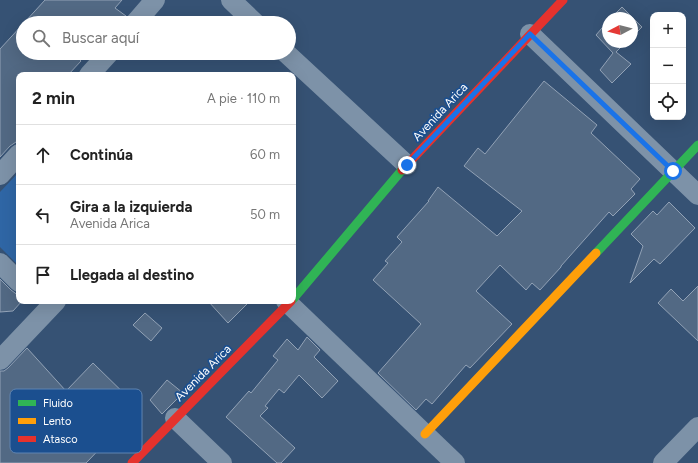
<!DOCTYPE html>
<html lang="es">
<meta charset="utf-8">
<style>
:root{--surface:#fff;--page:#f2f2f2;--text:#222;--muted:#767676;--line:#e0e0e0}
body{margin:0;font-family:Figtree,sans-serif;background:var(--page);color:var(--text)}
.controls{position:absolute;right:12px;top:12px;display:grid;overflow:hidden;border-radius:8px;box-shadow:0 4px 16px #0002}
.controls button{width:36px;height:36px;display:grid;place-items:center;padding:0;border:0;border-bottom:1px solid var(--line);background:var(--surface);color:var(--text);font:20px sans-serif}
.compass{position:absolute;left:602px;top:12px;width:36px;height:36px;border-radius:50%;background:var(--surface);box-shadow:0 4px 16px #0002;rotate:263deg}
.stop{position:absolute;width:12px;height:12px;margin:-9px;border:3px solid #1a73e8;border-radius:50%;background:#fff}
.stop.end{background:#1a73e8;border-color:#fff;box-shadow:0 1px 4px #0008}
.list{margin:0;padding:0;list-style:none}
h2{display:flex;justify-content:space-between;align-items:center;height:52px;margin:0;padding:0 16px;font-size:17px}
h2 small{font-size:13px;font-weight:400;color:var(--muted)}
.list li{display:grid;grid-template-columns:26px 1fr auto;gap:12px;align-items:center;box-sizing:border-box;height:60px;padding:0 16px;border-top:1px solid var(--line)}
.list b{display:block;font-size:15px;white-space:nowrap}
.list p{margin:0;font-size:13px;white-space:nowrap;color:var(--muted)}
.list em{font-size:13px;font-style:normal;color:var(--muted)}
.icon{flex:none;width:22px;height:22px;fill:none;stroke:currentColor;stroke-width:2;stroke-linecap:round;stroke-linejoin:round}
.map{position:relative;flex:none;width:698px;height:463px;overflow:hidden}
.search{position:absolute;background:var(--surface);box-shadow:0 4px 16px #0002;left:16px;top:16px;width:280px;height:44px;display:flex;align-items:center;gap:10px;box-sizing:border-box;padding:0 14px;border-radius:22px;color:var(--muted);font-size:15px}
.panel{position:absolute;background:var(--surface);box-shadow:0 4px 16px #0002;left:16px;top:72px;width:280px;height:232px;border-radius:8px}
.map>svg:first-child{display:block}
.green{fill:#2f66a5}
.building{fill:#526984;stroke:#92a2b6}
.lines{fill:none;stroke-linecap:round;stroke-linejoin:round}
.street{stroke:#7d92a8;stroke-width:20}
.fast{stroke:#30b455;stroke-width:9}
.slow{stroke:#ff9f0a;stroke-width:9}
.jam{stroke:#e5322d;stroke-width:9}
.route{stroke:#1a73e8;stroke-width:5}
.labels{text-anchor:middle;stroke-width:3.5;stroke-linejoin:round;paint-order:stroke}
.street-label{font-size:12px;fill:#fff;stroke:#1b4f8f}
.key{fill:#1b4f8f;stroke:#5f84b1;stroke-width:1}
.key-label{font-size:11px;fill:#fff}
</style>
<div class="map">
<svg width="698" height="463" viewBox="0 0 698 463">
<rect width="100%" height="100%" fill="#365274"/>
<polygon class="green" points="19,172 19,266 0,247 0,192"/>
<g class="building">
<polygon points="45,0 122,0 115,8 126,16 124,20 124,23 24,23"/>
<polygon points="622,7 642,27 632,37 632,18 611,18"/>
<polygon points="608,21 608,42 626,42 616,52 631,64 612,83 600,70 613,53 596,35"/>
<polygon points="23,24 23,53 73,53 81,61 68,75 19,75 19,140 10,146 0,157 0,49"/>
<polygon points="544,81 597,125 591,133 640,179 631,189 635,194 613,216 609,212 561,266 561,267 540,290 532,283 526,290 500,265 476,291 512,324 470,368 466,365 432,404 426,399 416,410 378,373 421,324 373,280 388,263 385,261 402,242 397,237 429,201 428,201 438,187 497,236 522,211 464,166 478,148 485,154"/>
<polygon points="669,202 695,228 660,264 654,259 630,283 643,246 631,234 653,211 657,215"/>
<polygon points="0,279 11,290 19,296 19,301 22,301 13,311 0,312"/>
<polygon points="698,286 698,341 658,303 671,289 683,301"/>
<polygon points="208,301 250,301 228,323"/>
<polygon points="145,313 162,328 151,341 133,325"/>
<polygon points="307,337 320,350 314,357 338,381 322,398 299,375 284,393 279,389 265,406 268,408 260,416 295,448 281,463 277,463 226,417 249,391 251,393 278,360 273,356 287,339 298,350"/>
<polygon points="27,348 66,391 93,363 139,408 86,463 0,463 0,371 4,371 8,368"/>
<polygon points="167,380 183,393 162,414 150,400"/>
</g>
<g class="lines">
<g class="street">
<polyline points="231,0 255,23"/>
<polyline points="135,23 155,0"/>
<polyline points="530,34 698,195"/>
<polyline points="286,53 407,165"/>
<polyline points="89,75 109,53"/>
<polyline points="0,175 19,154"/>
<polyline points="0,263 19,282"/>
<polyline points="286,301 455,463"/>
<polyline points="0,360 56,301"/>
<polyline points="175,418 222,463"/>
<polyline points="663,463 698,427"/>
</g>
<g class="fast">
<polyline points="596,253 698,145"/>
<polyline points="293,299 402,170"/>
</g>
<polyline class="slow" points="425,434 596,253"/>
<g class="jam">
<polyline points="402,170 563,0"/>
<polyline points="132,463 291,301"/>
</g>
</g>
<g class="lines">
<polyline class="route" points="407,165 530,34 673,171"/>
</g>
<g class="labels">
<g class="street-label">
<text transform="translate(440 112) rotate(-47)" y="4">Avenida Arica</text>
<text transform="translate(203 373) rotate(-45)" y="4">Avenida Arica</text>
</g>
</g>
<rect x="10" y="389" width="132" height="64" rx="6" class="key"/>
<rect x="18" y="400" width="18" height="6" fill="#30b455"/>
<rect x="18" y="418" width="18" height="6" fill="#ff9f0a"/>
<rect x="18" y="436" width="18" height="6" fill="#e5322d"/>
<g class="key-label">
<text x="43" y="407">Fluido</text>
<text x="43" y="425">Lento</text>
<text x="43" y="443">Atasco</text>
</g>
</svg>
<div class="controls">
<button>+</button>
<button>−</button>
<button><svg class="icon" aria-label="locate" viewBox="0 0 24 24"><circle cx="12" cy="12" r="6"/><path d="M12 2v4M12 18v4M2 12h4M18 12h4"/></svg></button>
</div>
<svg class="compass" viewBox="-18 -18 36 36"><path d="M0-13l5 13h-10z" fill="#e53935"/><path d="M0 13l5-13h-10z" fill="#767676"/></svg>
<div class="stop" style="left:673px;top:171px"></div>
<div class="stop end" style="left:407px;top:165px"></div>
<div class="search"><svg class="icon" aria-label="search" viewBox="0 0 24 24"><circle cx="10" cy="10" r="6"/><path d="M15 15l6 6"/></svg>Buscar aquí</div>
<section class="panel">
<h2>2 min<small>A pie · 110 m</small></h2>
<ul class="list">
<li><svg class="icon" aria-label="ahead" viewBox="0 0 24 24"><path d="M12 20V5M6 11l6-6 6 6"/></svg><div><b>Continúa</b></div><em>60 m</em></li>
<li><svg class="icon" aria-label="left" viewBox="0 0 24 24"><path d="M17 20v-9H6M10 6l-5 5 5 5"/></svg><div><b>Gira a la izquierda</b><p>Avenida Arica</p></div><em>50 m</em></li>
<li><svg class="icon" aria-label="arrive" viewBox="0 0 24 24"><path d="M6 21V4h12l-3 4 3 4H6"/></svg><div><b>Llegada al destino</b></div></li>
</ul>
</section>
</div>
